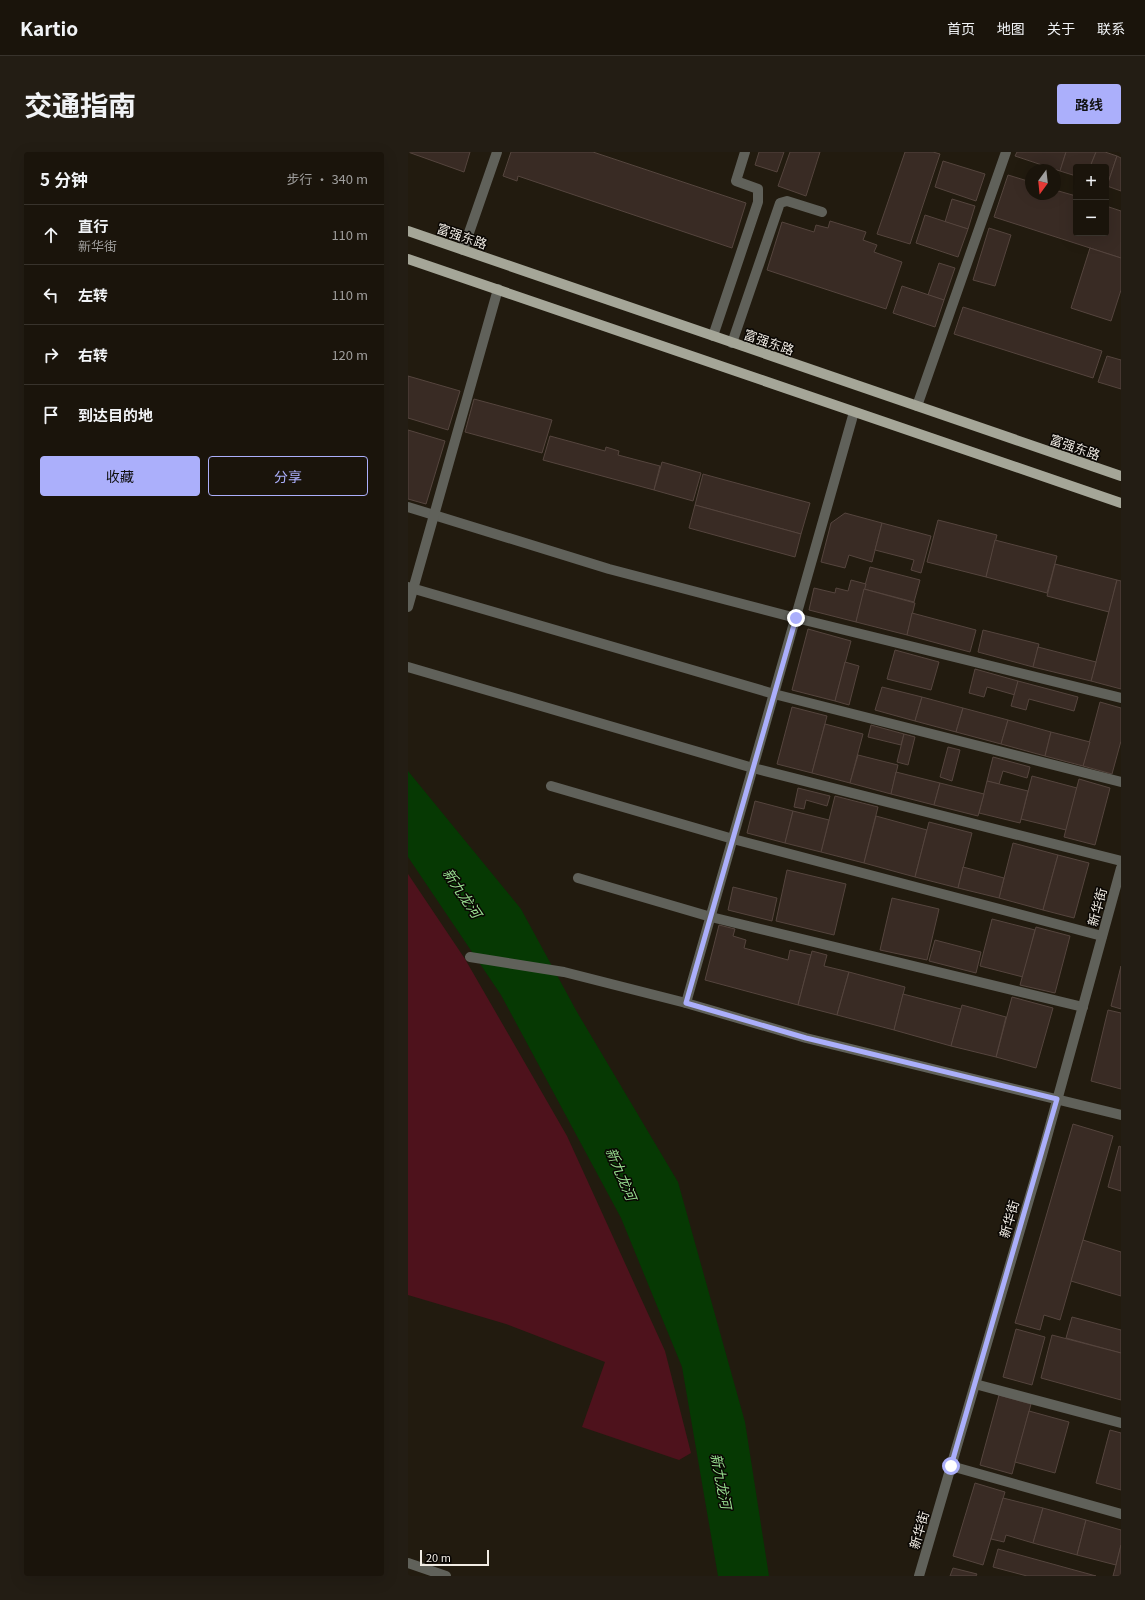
<!DOCTYPE html>
<html lang="zh">
<meta charset="utf-8">
<style>
:root{--surface:#1a140b;--page:#231d14;--text:#f1f3f6;--muted:#9f9e9d;--line:#38332c;--accent:#abaffb}
body{margin:0;font-family:Georgia,"Noto Sans SC",serif;background:var(--page);color:var(--text)}
.controls{position:absolute;right:12px;top:12px;display:grid;overflow:hidden;border-radius:4px;box-shadow:0 4px 16px #0002}
.controls button{width:36px;height:36px;display:grid;place-items:center;padding:0;border:0;border-bottom:1px solid var(--line);background:var(--surface);color:var(--text);font:20px sans-serif}
.compass{position:absolute;left:617px;top:12px;width:36px;height:36px;border-radius:50%;background:var(--surface);box-shadow:0 4px 16px #0002;rotate:195deg}
.scale{position:absolute;left:12px;bottom:10px;width:69px;box-sizing:border-box;padding-left:4px;border:2px solid #f1ece4;border-top:0;font-size:11px;line-height:14px;white-space:nowrap;color:#f1ece4;-webkit-text-stroke:3px #090603;paint-order:stroke}
.stop{position:absolute;width:12px;height:12px;margin:-9px;border:3px solid #abaffb;border-radius:50%;background:#fff}
.stop.end{background:#abaffb;border-color:#fff;box-shadow:0 1px 4px #0008}
.list{margin:0;padding:0;list-style:none}
h2{display:flex;justify-content:space-between;align-items:center;height:52px;margin:0;padding:0 16px;font-size:17px}
h2 small{font-size:13px;font-weight:400;color:var(--muted)}
.list li{display:grid;grid-template-columns:26px 1fr auto;gap:12px;align-items:center;box-sizing:border-box;height:60px;padding:0 16px;border-top:1px solid var(--line)}
.list b{display:block;font-size:15px;white-space:nowrap}
.list p{margin:0;font-size:13px;white-space:nowrap;color:var(--muted)}
.list em{font-size:13px;font-style:normal;color:var(--muted)}
.actions{display:flex;gap:8px;padding:12px 16px}
.actions a{flex:1;padding:9px 0;border:1px solid var(--accent);border-radius:4px;text-align:center;font-size:14px;color:var(--accent)}
.actions .main{background:var(--accent);color:#111}
.icon{flex:none;width:22px;height:22px;fill:none;stroke:currentColor;stroke-width:2;stroke-linecap:round;stroke-linejoin:round}
.map{position:relative;flex:none;width:713px;height:1424px;overflow:hidden;border-radius:4px}
header{display:flex;align-items:center;gap:24px;box-sizing:border-box;height:56px;padding:0 20px;background:var(--surface);border-bottom:1px solid var(--line)}
header strong{font-size:19px}
nav{display:flex;gap:22px;margin-inline-start:auto;font-size:14px}
.intro{display:flex;align-items:center;justify-content:space-between;box-sizing:border-box;height:96px;padding:0 24px}
h1{margin:0;font-size:28px}
.button{padding:10px 18px;border-radius:4px;background:var(--accent);color:#111;font-size:14px;font-weight:700}
main{display:flex;gap:24px;padding:0 24px}
aside{flex:1;background:var(--surface);border-radius:4px;box-shadow:0 4px 16px #0002}
.map>svg:first-child{display:block}
.green{fill:#4e121c}
.water{fill:#063903}
.building{fill:#392b24;stroke:#55453e}
.lines{fill:none;stroke-linecap:round;stroke-linejoin:round}
.minor{stroke:#60615a;stroke-width:10}
.major{stroke:#a5a698;stroke-width:10}
.route{stroke:#abaffb;stroke-width:5}
.labels{text-anchor:middle;stroke-width:3;stroke-linejoin:round;paint-order:stroke}
.street-label{font-size:13px;fill:#f1ece4;stroke:#090603}
.water-label{font-size:14px;font-style:italic;fill:#98de90;stroke:#090603}
</style>
<header>
<strong>Kartio</strong>
<nav><a>首页</a><a>地图</a><a>关于</a><a>联系</a></nav>
</header>
<div class="intro"><h1>交通指南</h1><a class="button">路线</a></div>
<main>
<aside>
<h2>5 分钟<small>步行 · 340 m</small></h2>
<ul class="list">
<li><svg class="icon" aria-label="ahead" viewBox="0 0 24 24"><path d="M12 20V5M6 11l6-6 6 6"/></svg><div><b>直行</b><p>新华街</p></div><em>110 m</em></li>
<li><svg class="icon" aria-label="left" viewBox="0 0 24 24"><path d="M17 20v-9H6M10 6l-5 5 5 5"/></svg><div><b>左转</b></div><em>110 m</em></li>
<li><svg class="icon" aria-label="right" viewBox="0 0 24 24"><path d="M7 20v-9h11M14 6l5 5-5 5"/></svg><div><b>右转</b></div><em>120 m</em></li>
<li><svg class="icon" aria-label="arrive" viewBox="0 0 24 24"><path d="M6 21V4h12l-3 4 3 4H6"/></svg><div><b>到达目的地</b></div></li>
</ul>
<div class="actions"><a class="main">收藏</a><a>分享</a></div>
</aside>
<div class="map">
<svg width="713" height="1424" viewBox="0 0 713 1424">
<rect width="100%" height="100%" fill="#221b0f"/>
<polygon class="green" points="0,722 57,807 159,984 257,1199 283,1301 271,1308 174,1275 197,1210 98,1172 0,1143"/>
<polygon class="water" points="0,619 113,757 169,860 270,1030 337,1270 361,1424 310,1424 274,1215 213,1066 93,843 0,705"/>
<g class="building">
<polygon points="0,0 62,0 56,20"/>
<polygon points="103,0 185,0 338,51 324,96 110,24 109,29 95,24"/>
<polygon points="351,0 376,0 369,20 347,13"/>
<polygon points="382,0 412,0 398,44 370,34"/>
<polygon points="497,0 525,0 532,2 502,92 469,82"/>
<polygon points="609,0 658,0 652,19 607,4"/>
<polygon points="658,0 688,0 682,15 668,15 668,24 652,19"/>
<polygon points="688,0 697,0 709,4 699,34 698,15 682,15"/>
<polygon points="709,4 713,6 713,39 699,34"/>
<polygon points="535,9 577,22 568,49 527,35"/>
<polygon points="600,23 623,30 623,42 647,42 647,38 668,44 668,81 698,81 698,54 713,59 713,106 586,65"/>
<polygon points="544,47 567,54 560,77 537,70"/>
<polygon points="517,63 560,77 550,105 508,91"/>
<polygon points="422,69 458,80 455,88 469,93 466,100 494,110 478,157 359,118 374,70 406,80 408,73 420,76"/>
<polygon points="581,76 603,83 587,134 565,128"/>
<polygon points="682,96 713,106 713,138 703,169 663,156"/>
<polygon points="531,111 547,116 536,148 520,143"/>
<polygon points="494,134 536,148 527,175 485,161"/>
<polygon points="555,155 694,199 685,226 546,182"/>
<polygon points="699,204 713,208 713,237 690,230"/>
<polygon points="0,224 52,239 40,278 0,266"/>
<polygon points="66,247 144,268 134,301 57,280"/>
<polygon points="0,278 37,289 18,352 0,347"/>
<polygon points="142,284 197,299 198,295 211,299 210,303 252,314 246,338 135,308"/>
<polygon points="254,310 293,321 285,349 246,338"/>
<polygon points="295,322 402,351 393,382 287,353"/>
<polygon points="287,353 393,382 387,405 281,376"/>
<polygon points="437,361 474,371 464,410 441,403 437,416 413,410 423,371"/>
<polygon points="530,368 589,383 578,425 519,410"/>
<polygon points="474,371 523,384 513,421 503,418 506,408 467,398"/>
<polygon points="587,388 649,404 639,441 578,425"/>
<polygon points="647,412 709,428 701,460 639,444"/>
<polygon points="462,415 512,428 506,450 456,437"/>
<polygon points="443,428 458,432 448,470 401,458 406,436 427,441 428,436 440,439"/>
<polygon points="709,428 713,429 713,537 683,529"/>
<polygon points="456,437 507,451 499,483 448,470"/>
<polygon points="504,461 568,478 562,500 499,483"/>
<polygon points="400,477 443,489 427,549 384,538"/>
<polygon points="575,478 631,492 625,515 570,500"/>
<polygon points="630,495 688,510 683,529 625,515"/>
<polygon points="487,498 531,510 523,538 479,527"/>
<polygon points="437,510 451,514 441,553 427,549"/>
<polygon points="567,517 610,529 607,543 579,535 576,545 561,541"/>
<polygon points="610,529 670,545 666,559 621,547 618,558 603,554"/>
<polygon points="474,535 514,545 507,569 467,558"/>
<polygon points="514,545 555,556 548,580 507,569"/>
<polygon points="692,550 713,556 713,589 704,622 675,614"/>
<polygon points="384,555 419,564 404,621 369,612"/>
<polygon points="555,556 600,568 593,592 548,580"/>
<polygon points="600,568 643,580 637,604 593,592"/>
<polygon points="417,572 455,582 442,631 404,621"/>
<polygon points="463,573 496,582 493,593 460,585"/>
<polygon points="643,580 682,590 675,614 637,604"/>
<polygon points="496,582 507,585 500,613 489,610"/>
<polygon points="540,595 552,598 544,629 532,625"/>
<polygon points="450,603 490,613 483,642 442,631"/>
<polygon points="585,605 622,615 619,626 595,619 591,632 579,629"/>
<polygon points="488,620 532,631 526,653 483,642"/>
<polygon points="624,624 669,636 658,678 613,667"/>
<polygon points="671,627 702,636 687,693 656,685"/>
<polygon points="579,629 620,639 612,671 571,661"/>
<polygon points="532,631 576,642 570,664 526,653"/>
<polygon points="390,636 422,644 419,654 398,648 396,657 386,655"/>
<polygon points="427,644 470,655 456,711 413,700"/>
<polygon points="347,649 385,659 377,691 339,681"/>
<polygon points="385,659 421,668 413,700 377,691"/>
<polygon points="468,664 519,678 507,725 456,711"/>
<polygon points="521,670 564,681 550,736 507,725"/>
<polygon points="605,691 650,703 635,758 591,746"/>
<polygon points="650,703 681,711 666,766 635,758"/>
<polygon points="555,715 596,726 591,746 550,736"/>
<polygon points="379,718 438,732 426,783 368,769"/>
<polygon points="325,735 369,746 364,769 320,758"/>
<polygon points="484,746 531,757 519,808 472,798"/>
<polygon points="584,767 627,778 615,825 572,814"/>
<polygon points="311,773 327,777 325,784 338,788 336,796 380,808 382,798 403,803 390,853 297,828"/>
<polygon points="628,775 662,784 647,841 612,833"/>
<polygon points="527,788 573,800 568,821 521,809"/>
<polygon points="404,799 419,803 416,814 441,820 429,863 390,853"/>
<polygon points="713,814 713,857 703,854"/>
<polygon points="441,820 497,835 486,878 429,863"/>
<polygon points="495,842 553,857 543,894 486,878"/>
<polygon points="604,845 645,856 628,916 588,905"/>
<polygon points="554,853 598,865 588,905 543,894"/>
<polygon points="700,858 713,861 713,937 683,929"/>
<polygon points="665,972 705,984 652,1168 636,1163 632,1178 607,1171"/>
<polygon points="711,994 713,995 713,1039 700,1035"/>
<polygon points="675,1088 713,1100 713,1144 663,1129"/>
<polygon points="664,1165 713,1178 713,1201 658,1186"/>
<polygon points="608,1177 637,1185 624,1233 595,1225"/>
<polygon points="644,1183 713,1201 713,1248 633,1226"/>
<polygon points="591,1243 623,1252 604,1322 572,1313"/>
<polygon points="621,1259 661,1270 647,1321 607,1310"/>
<polygon points="702,1278 713,1281 713,1338 688,1331"/>
<polygon points="567,1331 597,1340 575,1413 545,1404"/>
<polygon points="595,1346 635,1356 625,1391 598,1383 596,1390 583,1387"/>
<polygon points="635,1356 678,1368 669,1403 625,1391"/>
<polygon points="678,1368 713,1378 713,1393 708,1413 669,1403"/>
<polygon points="713,1393 713,1424 705,1424 708,1413"/>
<polygon points="590,1397 688,1424 619,1424 585,1415"/>
<polygon points="545,1416 569,1422 568,1424 542,1424"/>
</g>
<g class="lines">
<g class="minor">
<polyline points="55,98 89,0"/>
<polyline points="305,184 350,50 350,37 328,29 337,0"/>
<polyline points="324,191 372,51 379,49 414,60"/>
<polyline points="509,254 598,0"/>
<polyline points="0,355 201,417 388,466 713,546"/>
<polyline points="0,435 366,542 713,630"/>
<polyline points="0,455 90,137"/>
<polyline points="0,515 345,616 713,709"/>
<polyline points="143,634 325,687 694,784"/>
<polyline points="170,726 303,765 675,855"/>
<polyline points="62,805 156,820 278,851 398,886 713,963"/>
<polyline points="278,851 446,260"/>
<polyline points="567,1232 713,1271"/>
<polyline points="543,1314 713,1362"/>
<polyline points="0,1411 38,1424"/>
<polyline points="511,1424 634,1003 713,716"/>
</g>
<g class="major">
<polyline points="0,79 713,324"/>
<polyline points="0,107 713,351"/>
</g>
</g>
<g class="lines">
<polyline class="route" points="388,466 278,851 398,886 649,947 543,1314"/>
</g>
<g class="labels">
<g class="street-label">
<text transform="translate(54 84) rotate(19)" y="5">富强东路</text>
<text transform="translate(361 190) rotate(19)" y="5">富强东路</text>
<text transform="translate(667 295) rotate(19)" y="5">富强东路</text>
<text transform="translate(689 755) rotate(-75)" y="5">新华街</text>
<text transform="translate(601 1067) rotate(-74)" y="5">新华街</text>
<text transform="translate(511 1378) rotate(-74)" y="5">新华街</text>
</g>
<g class="water-label">
<text transform="translate(54 741) rotate(56)" y="5">新九龙河</text>
<text transform="translate(213 1022) rotate(67)" y="5">新九龙河</text>
<text transform="translate(313 1329) rotate(79)" y="5">新九龙河</text>
</g>
</g>
</svg>
<div class="controls">
<button>+</button>
<button>−</button>
</div>
<svg class="compass" viewBox="-18 -18 36 36"><path d="M0-13l5 13h-10z" fill="#e53935"/><path d="M0 13l5-13h-10z" fill="#9f9e9d"/></svg>
<div class="scale">20 m</div>
<div class="stop" style="left:543px;top:1314px"></div>
<div class="stop end" style="left:388px;top:466px"></div>
</div>
</main>
